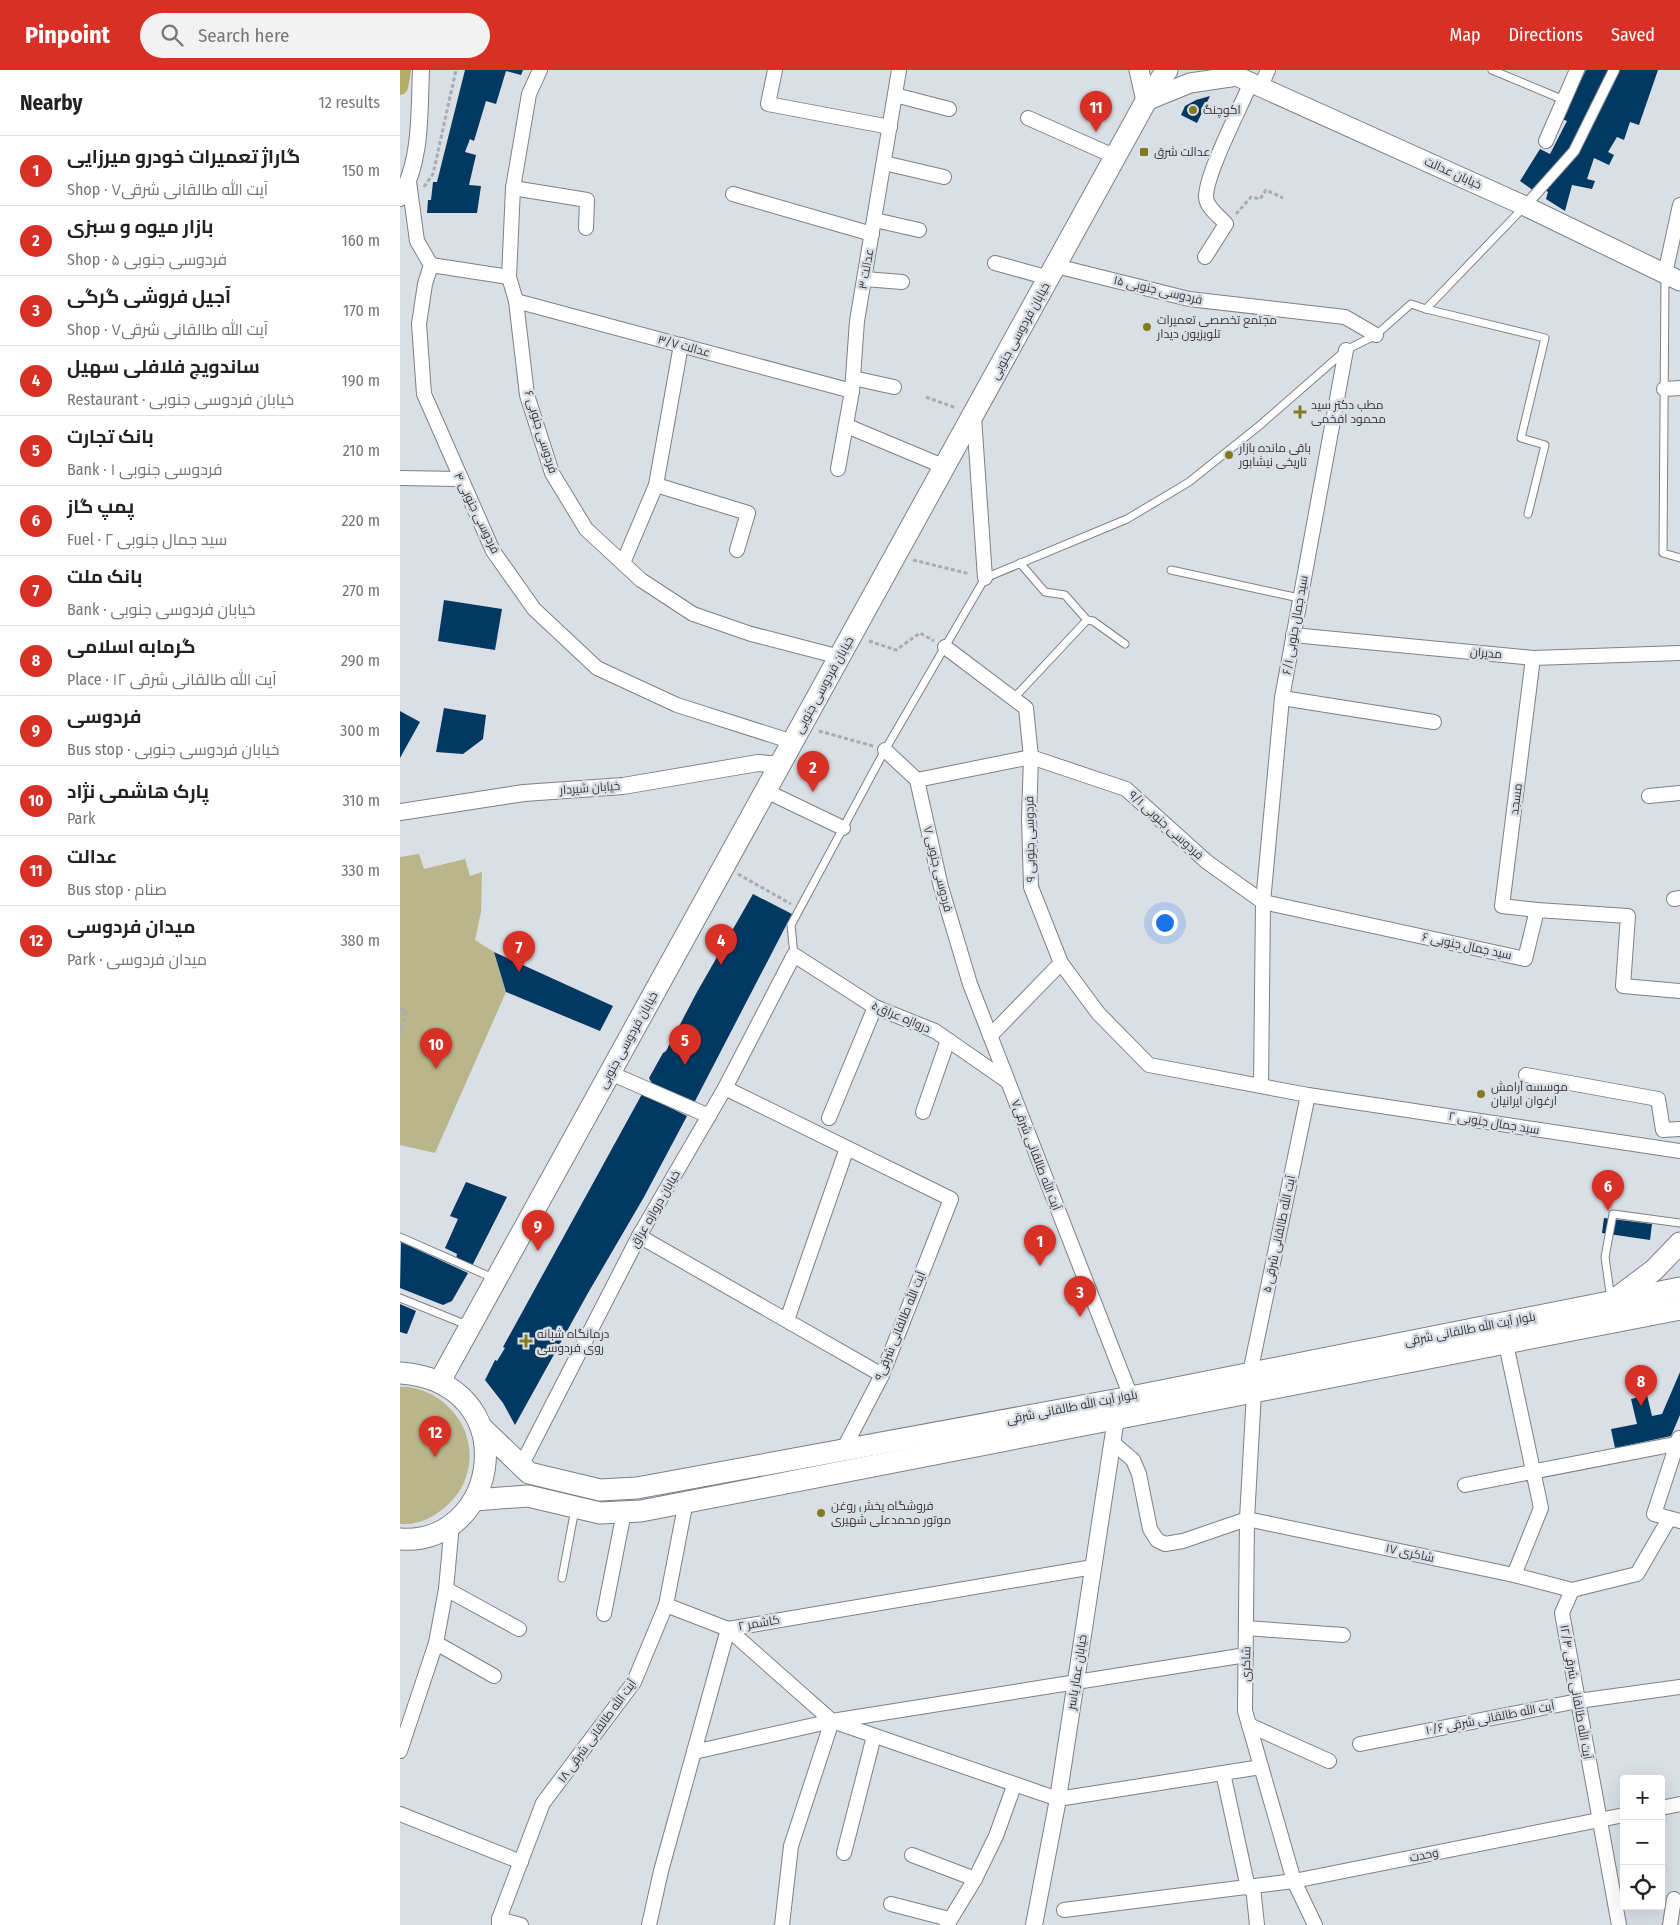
<!DOCTYPE html>
<meta charset="utf-8">
<style>
:root{--surface:#fff;--page:#f2f2f2;--text:#222;--muted:#767676;--line:#e0e0e0;--accent:#d93025}
body{margin:0;font-family:"Fira Sans Condensed",Cairo,sans-serif;background:var(--page);color:var(--text)}
.controls{position:absolute;right:15px;bottom:15px;display:grid;overflow:hidden;border-radius:5px;box-shadow:0 5px 20px #0002}
.controls button{width:45px;height:45px;display:grid;place-items:center;padding:0;border:0;border-bottom:1px solid var(--line);background:var(--surface);color:var(--text);font:25px sans-serif}
.you{position:absolute;left:764px;top:852px;width:18px;height:18px;margin:-12px;border:4px solid #fff;border-radius:50%;background:#1a73e8;box-shadow:0 0 0 8px #1a73e833}
.badge{display:grid;place-items:center;width:32px;height:32px;border-radius:50%;background:var(--accent);color:#fff;font-size:16px;font-weight:700}
.pin{position:absolute;translate:-50% -41px;filter:drop-shadow(0 1px 2px #0008)}
.pin::after{content:'';position:absolute;top:26px;width:18px;height:15px;background:inherit;clip-path:polygon(0 0,100% 0,50% 100%)}
.list{margin:0;padding:0;list-style:none}
h2{display:flex;justify-content:space-between;align-items:center;height:65px;margin:0;padding:0 20px;font-size:21px}
h2 small{font-size:16px;font-weight:400;color:var(--muted)}
.list li{display:grid;grid-template-columns:32px 1fr auto;gap:15px;align-items:center;box-sizing:border-box;height:70px;padding:0 20px;border-top:1px solid var(--line)}
.list b{display:block;font-size:19px;white-space:nowrap}
.list p{margin:0;font-size:16px;white-space:nowrap;color:var(--muted)}
.list em{font-size:16px;font-style:normal;color:var(--muted)}
.icon{flex:none;width:28px;height:28px;fill:none;stroke:currentColor;stroke-width:2;stroke-linecap:round;stroke-linejoin:round}
.map{position:relative;flex:none;width:1280px;height:1855px;overflow:hidden}
header{display:flex;align-items:center;gap:30px;box-sizing:border-box;height:70px;padding:0 25px;background:var(--accent);color:#fff}
header strong{font-size:24px}
nav{display:flex;gap:28px;margin-inline-start:auto;font-size:18px}
.search{width:350px;height:45px;background:var(--page);display:flex;align-items:center;gap:12px;box-sizing:border-box;padding:0 18px;border-radius:28px;color:var(--muted);font-size:19px}
main{display:flex}
aside{flex:1;background:var(--surface)}
.map>svg:first-child{display:block}
.green{fill:#bab68c}
.lines{fill:none;stroke-linecap:round;stroke-linejoin:round}
.canal{stroke:#b3ad68;stroke-width:16}
.building{fill:#023963}
.service-casing{stroke:#7c8186;stroke-width:9}
.pedestrian-casing{stroke:#7c8186;stroke-width:12}
.minor-casing{stroke:#7c8186;stroke-width:16}
.tertiary-casing{stroke:#7c8186;stroke-width:18}
.secondary-casing{stroke:#7c8186;stroke-width:21}
.primary-casing{stroke:#7c8186;stroke-width:23}
.path{stroke:#a8acb1;stroke-width:3;stroke-dasharray:4 2.5;stroke-linecap:butt}
.service{stroke:#fff;stroke-width:7}
.pedestrian{stroke:#fff;stroke-width:10}
.minor{stroke:#fff;stroke-width:14}
.tertiary{stroke:#fff;stroke-width:16}
.secondary{stroke:#fff;stroke-width:19}
.primary{stroke:#fff;stroke-width:21}
.poi-dot{fill:#837a20;stroke:#dadfe5;stroke-width:2}
.labels{text-anchor:middle;stroke-width:5;stroke-linejoin:round;paint-order:stroke}
.poi-label{font-size:12px;fill:#353739;stroke:#dadfe5;text-anchor:start}
.street-label{font-size:12px;fill:#353739;stroke:#dadfe5}
</style>
<header>
<strong>Pinpoint</strong>
<div class="search"><svg class="icon" aria-label="search" viewBox="0 0 24 24"><circle cx="10" cy="10" r="6"/><path d="M15 15l6 6"/></svg>Search here</div>
<nav><a>Map</a><a>Directions</a><a>Saved</a></nav>
</header>
<main>
<aside>
<h2>Nearby<small>12 results</small></h2>
<ul class="list">
<li><span class="badge">1</span><div><b>گاراژ تعمیرات خودرو میرزایی</b><p>Shop · آیت الله طالقانی شرقی۷</p></div><em>150 m</em></li>
<li><span class="badge">2</span><div><b>بازار میوه و سبزی</b><p>Shop · فردوسی جنوبی ۵</p></div><em>160 m</em></li>
<li><span class="badge">3</span><div><b>آجیل فروشی گرگی</b><p>Shop · آیت الله طالقانی شرقی۷</p></div><em>170 m</em></li>
<li><span class="badge">4</span><div><b>ساندویچ فلافلی سهیل</b><p>Restaurant · خیابان فردوسی جنوبی</p></div><em>190 m</em></li>
<li><span class="badge">5</span><div><b>بانک تجارت</b><p>Bank · فردوسی جنوبی ۱</p></div><em>210 m</em></li>
<li><span class="badge">6</span><div><b>پمپ گاز</b><p>Fuel · سید جمال جنوبی ۲</p></div><em>220 m</em></li>
<li><span class="badge">7</span><div><b>بانک ملت</b><p>Bank · خیابان فردوسی جنوبی</p></div><em>270 m</em></li>
<li><span class="badge">8</span><div><b>گرمابه اسلامی</b><p>Place · آیت الله طالقانی شرقی ۱۲</p></div><em>290 m</em></li>
<li><span class="badge">9</span><div><b>فردوسی</b><p>Bus stop · خیابان فردوسی جنوبی</p></div><em>300 m</em></li>
<li><span class="badge">10</span><div><b>پارک هاشمی نژاد</b><p>Park</p></div><em>310 m</em></li>
<li><span class="badge">11</span><div><b>عدالت</b><p>Bus stop · صنام</p></div><em>330 m</em></li>
<li><span class="badge">12</span><div><b>میدان فردوسی</b><p>Park · میدان فردوسی</p></div><em>380 m</em></li>
</ul>
</aside>
<div class="map">
<svg width="1280" height="1855" viewBox="0 0 1280 1855">
<rect width="100%" height="100%" fill="#dadfe5"/>
<g class="green">
<polygon points="19,784 24,799 65,789 70,806 82,802 81,842 75,870 94,882 106,922 35,1083 0,1075 0,787"/>
<path d="M0,1317c12,-1 26,4 36,10 45,29 45,89 0,117 -10,7 -24,11 -36,10z"/>
</g>
<g class="lines">
<polyline class="canal" points="0,17 3,0"/>
</g>
<g class="building">
<polygon points="65,0 123,0 121,5 106,1 96,34 86,31 74,71 70,69 65,82 76,85 69,115 81,116 77,143 27,143 28,130 31,130 33,112 37,112"/>
<polygon points="1186,0 1258,0 1239,55 1230,52 1224,70 1217,67 1208,82 1214,85 1209,95 1194,88 1187,109 1195,111 1192,119 1172,115 1165,141 1146,129 1148,122 1139,115 1134,121 1120,111 1140,79 1150,84 1167,51 1162,49"/>
<polygon points="810,26 797,53 781,45 785,36 796,30"/>
<polygon points="44,530 102,539 95,580 38,571"/>
<polygon points="44,638 86,645 83,669 63,684 36,682"/>
<polygon points="0,641 20,652 0,688"/>
<polygon points="353,824 392,844 293,1035 254,1017 249,1008 263,983 266,981 297,922"/>
<polygon points="94,882 213,936 200,961 106,922"/>
<polygon points="242,1024 287,1046 244,1127 188,1223 115,1355 103,1333 85,1310 95,1290 97,1291 105,1278 103,1277"/>
<polygon points="66,1112 107,1127 72,1196 56,1189 57,1184 45,1178 58,1149 50,1146"/>
<polygon points="1204,1148 1252,1154 1250,1170 1202,1163"/>
<polygon points="1,1172 68,1203 52,1231 43,1235 0,1218"/>
<polygon points="0,1234 16,1241 7,1264 0,1262"/>
<polygon points="1280,1302 1280,1345 1271,1366 1215,1378 1211,1359 1237,1354 1231,1329 1247,1325 1252,1346 1262,1344"/>
</g>
<g class="lines">
<defs>
<g id="service">
<polyline points="1092,0 1164,30"/>
<polyline points="1265,206 1263,483 1280,488"/>
<polyline points="1026,239 1145,268 1121,368 1145,375 1128,444"/>
<polyline points="620,493 645,522 665,525 687,550 693,551 725,574"/>
<polyline points="771,500 899,528"/>
<polyline points="613,629 687,550"/>
<polyline points="394,885 391,855 485,680 585,508 727,449 789,412 859,356 946,280 976,265 1011,234 1026,239 1123,138"/>
<polyline points="0,1167 93,1208"/>
<polyline points="0,1228 67,1255"/>
<polyline points="1211,1230 1205,1187 1213,1144 1280,1153"/>
<polyline points="162,1508 175,1439"/>
</g>
<polyline id="pedestrian" points="1125,136 1174,81 1214,0"/>
<g id="minor">
<polyline points="140,0 129,24 113,118 109,207 116,231 127,325 152,403 186,459 241,510 293,544 351,564 440,587"/>
<polyline points="375,0 368,34 490,57"/>
<polyline points="861,16 868,0"/>
<polyline points="495,25 549,39"/>
<polyline points="628,48 716,87"/>
<polyline points="1146,71 1177,0"/>
<polyline points="484,93 544,107"/>
<polyline points="9,112 17,171 31,195 25,214 19,254 24,324 93,481 134,539 197,598 277,635 393,672"/>
<polyline points="113,118 187,130 186,158"/>
<polyline points="333,124 472,164"/>
<polyline points="475,150 519,160"/>
<path d="M805,187l21,-33c-6,-7 -20,-17 -20,-27 0,-24 35,-90 45,-115"/>
<polyline points="595,193 649,208"/>
<polyline points="31,195 109,207"/>
<polyline points="656,196 789,229 945,247 976,265"/>
<polyline points="1265,204 1280,135"/>
<polyline points="465,209 502,212"/>
<polyline points="116,231 452,321"/>
<polyline points="453,308 494,317"/>
<polyline points="1264,319 1280,318"/>
<polyline points="574,347 585,508"/>
<polyline points="447,356 545,397"/>
<polyline points="438,399 452,321 457,251 499,0"/>
<polyline points="0,408 60,409"/>
<polyline points="256,415 348,443 337,480"/>
<polyline points="223,493 256,415 281,275"/>
<polyline points="893,565 1133,588 1280,583"/>
<polyline points="545,577 626,638 631,687 629,748 631,817 661,893 698,943 749,995 908,1025 1280,1081"/>
<polyline points="1133,588 1102,836 1137,840"/>
<polyline points="882,628 1034,652"/>
<polyline points="485,680 517,710 541,817 570,914 731,1327"/>
<polyline points="517,710 631,687 726,719 807,792 863,832 1125,889 1137,840 1228,846 1223,916 1280,921"/>
<polyline points="366,721 443,758"/>
<polyline points="1249,726 1280,723"/>
<polyline points="1274,829 1280,828"/>
<polyline points="590,966 661,893"/>
<polyline points="210,1003 309,1046"/>
<polyline points="1126,1005 1258,1029 1263,1060 1280,1059"/>
<polyline points="861,1016 863,832 882,628 946,280"/>
<polyline points="325,1018 551,1129 482,1305 443,1380"/>
<polyline points="523,1042 548,970"/>
<polyline points="429,1048 475,937"/>
<polyline points="239,1166 482,1305"/>
<polyline points="387,1250 447,1078"/>
<polyline points="1106,1274 1141,1438 1114,1505"/>
<polyline points="850,1303 908,1025"/>
<polyline points="854,1322 847,1449 845,1641 894,1811 915,1855"/>
<polyline points="1279,1368 1254,1444 1280,1451"/>
<polyline points="712,1372 733,1390 739,1404 750,1459 757,1470 765,1474 783,1471 847,1449 1114,1505 1172,1520"/>
<polyline points="121,1396 239,1166 325,1018 394,885 475,937 535,961 607,1011"/>
<polyline points="1065,1415 1280,1373"/>
<polyline points="46,1519 119,1559"/>
<polyline points="266,1535 328,1559 432,1651 658,1729 861,1697"/>
<polyline points="204,1544 224,1442"/>
<polyline points="846,1558 943,1565"/>
<polyline points="36,1573 94,1606"/>
<polyline points="849,1655 929,1691"/>
<polyline points="960,1674 1178,1631 1280,1617"/>
<polyline points="0,1681 36,1573 46,1519 52,1454"/>
<polyline points="294,1682 432,1651 846,1585"/>
<polyline points="823,1703 848,1818"/>
<polyline points="1261,1738 1280,1734"/>
<polyline points="0,1744 121,1792"/>
<polyline points="444,1783 474,1666"/>
<polyline points="512,1785 575,1809"/>
<polyline points="853,1817 857,1855"/>
<polyline points="491,1834 549,1849"/>
<polyline points="664,1840 894,1811 1224,1745"/>
<polyline points="99,1849 121,1855"/>
<polyline points="99,1855 99,1849 143,1733 234,1612 266,1535 286,1431"/>
<polyline points="249,1855 261,1801 328,1559 693,1497"/>
<polyline points="382,1855 391,1776 432,1651"/>
<polyline points="547,1855 575,1809 596,1766 614,1716"/>
<polyline points="1219,1855 1162,1543 1172,1520 1237,1504 1269,1449"/>
<polyline points="1270,1855 1274,1829"/>
</g>
<g id="tertiary">
<path d="M0,128c22,-39 19,-84 21,-128"/>
<polyline points="0,742 124,723 223,716 358,693 380,695"/>
<polyline points="634,1855 658,1729 716,1348"/>
</g>
<g id="secondary">
<polyline points="739,0 746,31 790,13 837,6"/>
<polyline points="823,0 1125,136 1280,211"/>
</g>
<g id="primary">
<polyline points="1218,1227 1254,1200 1280,1173"/>
<path d="M0,1303c126,9 101,173 0,166"/>
<polyline points="40,1311 746,31 767,0"/>
<polyline points="81,1357 129,1403 200,1420 237,1418 731,1327 1280,1218"/>
<polyline points="74,1430 128,1426 200,1443 241,1441 1280,1239"/>
</g>
</defs>
<use href="#service" class="service-casing"/>
<use href="#pedestrian" class="pedestrian-casing"/>
<use href="#minor" class="minor-casing"/>
<use href="#tertiary" class="tertiary-casing"/>
<use href="#secondary" class="secondary-casing"/>
<use href="#primary" class="primary-casing"/>
<g class="path">
<polyline points="24,117 33,104 56,0"/>
<polyline points="836,144 851,127 860,129 866,120 883,128"/>
<polyline points="526,327 556,338"/>
<polyline points="513,490 570,504"/>
<polyline points="469,571 496,580 520,563 534,571"/>
<polyline points="419,661 473,676"/>
<polyline points="338,804 391,834"/>
<polyline points="0,939 6,941 0,964"/>
</g>
<use href="#service" class="service"/>
<use href="#pedestrian" class="pedestrian"/>
<use href="#minor" class="minor"/>
<use href="#tertiary" class="tertiary"/>
<use href="#secondary" class="secondary"/>
<use href="#primary" class="primary"/>
</g>
<g class="poi-dot">
<circle cx="793" cy="40" r="5"/>
<rect x="739" y="77" width="10" height="10" rx="2.5"/>
<circle cx="747" cy="257" r="5"/>
<path d="M897.5 334.5h5v5h5v5h-5v5h-5v-5h-5v-5h5z"/>
<circle cx="829" cy="385" r="5"/>
<circle cx="1081" cy="1024" r="5"/>
<path d="M123.5 1263.5h5v5h5v5h-5v5h-5v-5h-5v-5h5z"/>
<circle cx="421" cy="1443" r="5"/>
</g>
<g class="labels">
<g class="poi-label">
<text x="803" y="44">اکوچنگ</text>
<text x="754" y="86">عدالت شرق</text>
<text x="757" y="254">مجتمع تخصصی تعمیرات<tspan x="757" dy="14">تلویزیون دیدار</tspan></text>
<text x="911" y="339">مطب دکتر سید<tspan x="911" dy="14">محمود افخمی</tspan></text>
<text x="839" y="382">باقی مانده بازار<tspan x="839" dy="14">تاریخی نیشابور</tspan></text>
<text x="1091" y="1021">موسسه آرامش<tspan x="1091" dy="14">ارغوان ایرانیان</tspan></text>
<text x="137" y="1268">درمانگاه شبانه<tspan x="137" dy="14">روی فردوسی</tspan></text>
<text x="431" y="1440">فروشگاه پخش روغن<tspan x="431" dy="14">موتور محمدعلی شهیری</tspan></text>
</g>
<g class="street-label">
<text transform="translate(1053 103) rotate(24)" y="4">خیابان عدالت</text>
<text transform="translate(466 199) rotate(-80)" y="4">عدالت ۳</text>
<text transform="translate(758 220) rotate(13)" y="4">فردوسی جنوبی ۱۵</text>
<text transform="translate(620 261) rotate(-61)" y="4">خیابان فردوسی جنوبی</text>
<text transform="translate(284 276) rotate(15)" y="4">عدالت ۳/۷</text>
<text transform="translate(141 362) rotate(73)" y="4">فردوسی جنوبی ۶</text>
<text transform="translate(77 443) rotate(64)" y="4">فردوسی جنوبی ۴</text>
<text transform="translate(895 555) rotate(-80)" y="4">سید جمال جنوبی ۶/۱</text>
<text transform="translate(1086 583) rotate(5)" y="4">مدیران</text>
<text transform="translate(424 615) rotate(-61)" y="4">خیابان فردوسی جنوبی</text>
<text transform="translate(190 718) rotate(-4)" y="4">خیابان شیردار</text>
<text transform="translate(1116 729) rotate(-83)" y="4">مسجد</text>
<text transform="translate(766 755) rotate(42)" y="4">فردوسی جنوبی ۹/۱</text>
<text transform="translate(630 769) rotate(-91)" y="4">فردوسی جنوبی ۹</text>
<text transform="translate(538 799) rotate(76)" y="4">فردوسی جنوبی ۷</text>
<text transform="translate(1067 876) rotate(12)" y="4">سید جمال جنوبی ۶</text>
<text transform="translate(501 947) rotate(23)" y="4">دروازه عراق۵</text>
<text transform="translate(228 970) rotate(-61)" y="4">خیابان فردوسی جنوبی</text>
<text transform="translate(1094 1053) rotate(9)" y="4">سید جمال جنوبی ۲</text>
<text transform="translate(636 1085) rotate(69)" y="4">آیت الله طالقانی شرقی۷</text>
<text transform="translate(255 1139) rotate(-60)" y="4">خیابان دروازه عراق</text>
<text transform="translate(879 1164) rotate(-78)" y="4">آیت الله طالقانی شرقی ۵</text>
<text transform="translate(500 1256) rotate(-68)" y="4">آیت الله طالقانی شرقی۹</text>
<text transform="translate(1070 1259) rotate(-11)" y="4">بلوار آیت الله طالقانی شرقی</text>
<text transform="translate(672 1337) rotate(-11)" y="4">بلوار آیت الله طالقانی شرقی</text>
<text transform="translate(1010 1483) rotate(12)" y="4">شاکری ۱۷</text>
<text transform="translate(359 1553) rotate(-10)" y="4">کاشمر ۲</text>
<text transform="translate(846 1594) rotate(-89)" y="4">شاکری</text>
<text transform="translate(677 1602) rotate(-81)" y="4">خیابان عمار یاسر</text>
<text transform="translate(1176 1622) rotate(80)" y="4">آیت الله طالقانی شرقی ۱۲/۴</text>
<text transform="translate(1090 1648) rotate(-11)" y="4">آیت الله طالقانی شرقی ۱۰/۶</text>
<text transform="translate(197 1661) rotate(-54)" y="4">آیت الله طالقانی شرقی ۱۸</text>
<text transform="translate(1024 1785) rotate(-11)" y="4">وحدت</text>
</g>
</g>
</svg>
<div class="controls">
<button>+</button>
<button>−</button>
<button><svg class="icon" aria-label="locate" viewBox="0 0 24 24"><circle cx="12" cy="12" r="6"/><path d="M12 2v4M12 18v4M2 12h4M18 12h4"/></svg></button>
</div>
<div class="you"></div>
<div class="pin badge" style="left:640px;top:1196px">1</div>
<div class="pin badge" style="left:413px;top:722px">2</div>
<div class="pin badge" style="left:680px;top:1247px">3</div>
<div class="pin badge" style="left:321px;top:895px">4</div>
<div class="pin badge" style="left:285px;top:995px">5</div>
<div class="pin badge" style="left:1208px;top:1141px">6</div>
<div class="pin badge" style="left:119px;top:902px">7</div>
<div class="pin badge" style="left:1241px;top:1336px">8</div>
<div class="pin badge" style="left:138px;top:1181px">9</div>
<div class="pin badge" style="left:36px;top:999px">10</div>
<div class="pin badge" style="left:696px;top:62px">11</div>
<div class="pin badge" style="left:35px;top:1387px">12</div>
</div>
</main>
